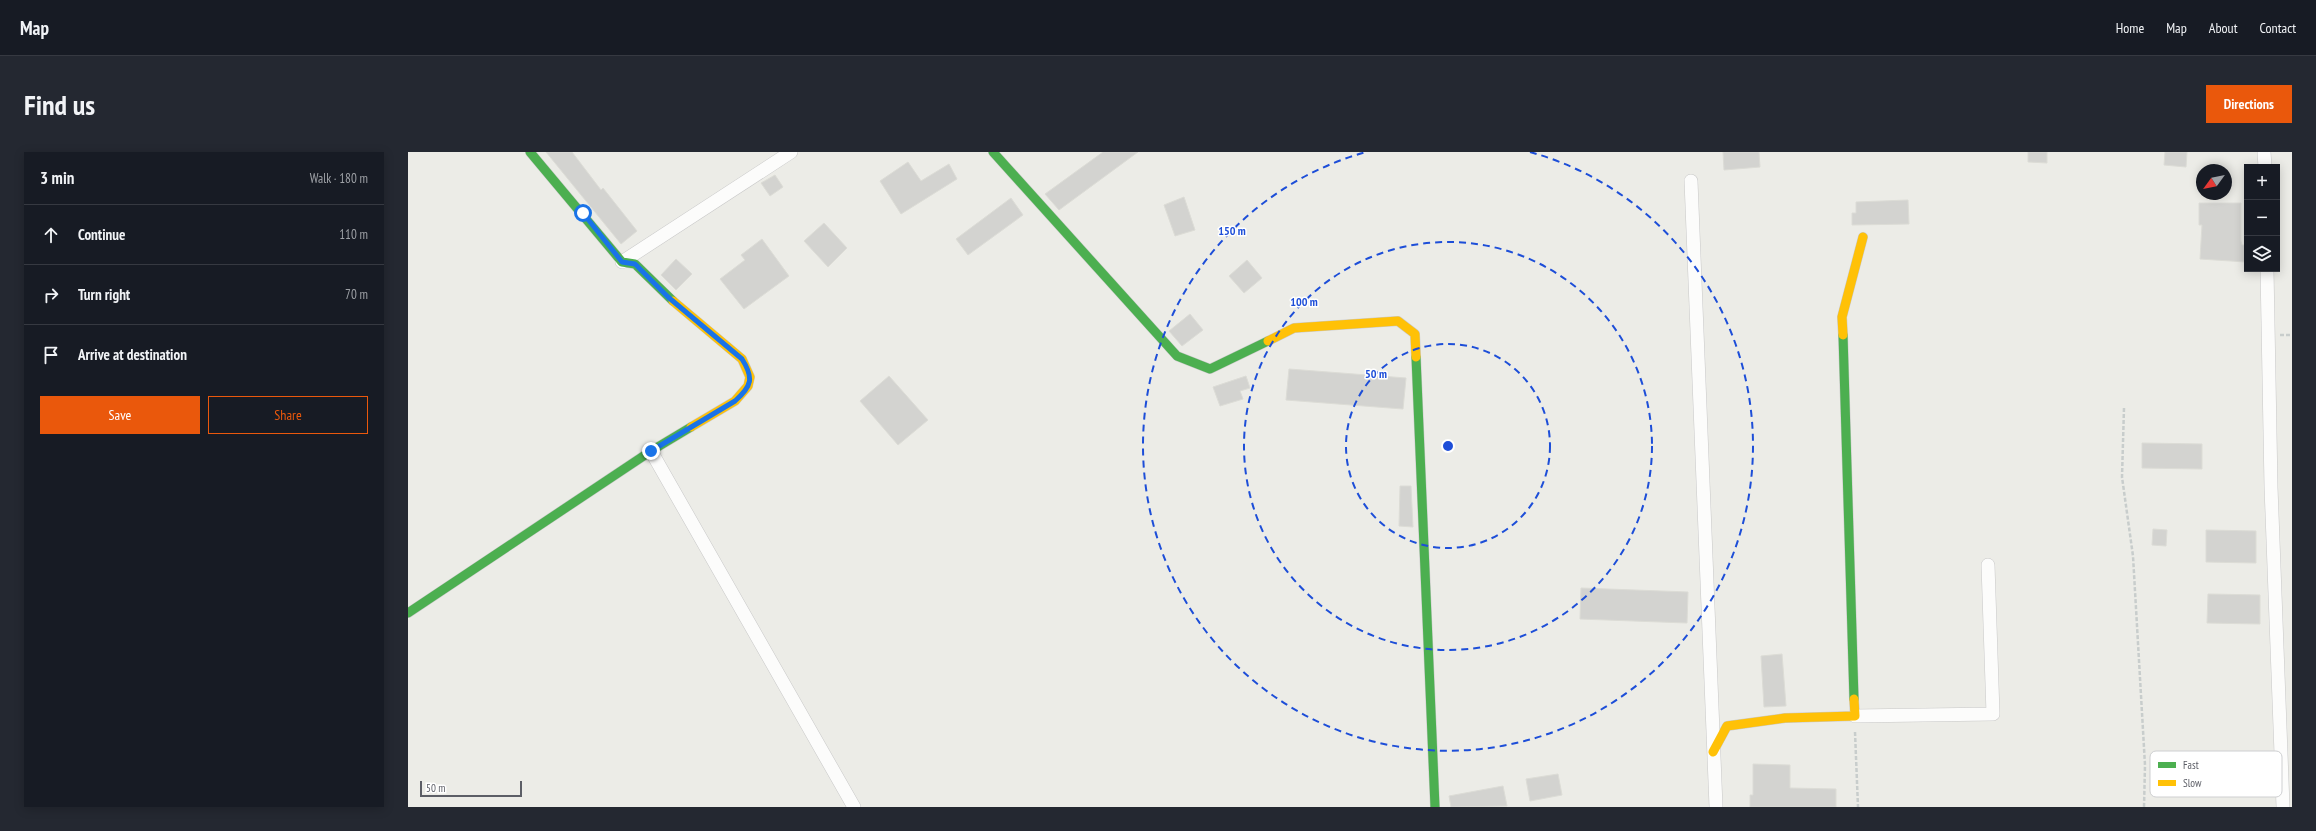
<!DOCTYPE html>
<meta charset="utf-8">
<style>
:root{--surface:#171b24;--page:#242831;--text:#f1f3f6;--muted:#9ea1a6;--line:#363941;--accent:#ea580c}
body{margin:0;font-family:"PT Sans Narrow",sans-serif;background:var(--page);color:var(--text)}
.controls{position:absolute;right:12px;top:12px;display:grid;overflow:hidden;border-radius:0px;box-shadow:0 2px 10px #0003}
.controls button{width:36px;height:36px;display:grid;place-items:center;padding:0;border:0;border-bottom:1px solid var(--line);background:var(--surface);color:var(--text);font:20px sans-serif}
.compass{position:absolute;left:1788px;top:12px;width:36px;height:36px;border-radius:50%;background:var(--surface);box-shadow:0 2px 10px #0003;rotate:237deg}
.scale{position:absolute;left:12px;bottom:10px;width:102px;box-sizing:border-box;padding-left:4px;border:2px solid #5c5e66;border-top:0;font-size:11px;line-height:14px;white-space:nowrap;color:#5c5e66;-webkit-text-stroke:3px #fff;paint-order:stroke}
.stop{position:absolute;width:12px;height:12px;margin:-9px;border:3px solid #1a73e8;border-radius:50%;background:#fff}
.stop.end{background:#1a73e8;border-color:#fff;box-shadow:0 1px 4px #0008}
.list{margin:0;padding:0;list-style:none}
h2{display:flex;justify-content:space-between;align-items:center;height:52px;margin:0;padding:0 16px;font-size:17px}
h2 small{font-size:13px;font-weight:400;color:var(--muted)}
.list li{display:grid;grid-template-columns:26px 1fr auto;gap:12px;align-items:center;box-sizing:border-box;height:60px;padding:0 16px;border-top:1px solid var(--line)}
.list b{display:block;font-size:15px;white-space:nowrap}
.list em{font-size:13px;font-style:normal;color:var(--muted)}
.actions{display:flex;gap:8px;padding:12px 16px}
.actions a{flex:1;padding:9px 0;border:1px solid var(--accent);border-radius:0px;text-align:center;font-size:14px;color:var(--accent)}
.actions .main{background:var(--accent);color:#fff}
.icon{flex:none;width:22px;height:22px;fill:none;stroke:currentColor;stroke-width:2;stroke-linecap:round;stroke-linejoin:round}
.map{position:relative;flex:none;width:1884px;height:655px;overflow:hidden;border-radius:0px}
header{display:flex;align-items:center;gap:24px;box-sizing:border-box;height:56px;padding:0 20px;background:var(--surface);border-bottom:1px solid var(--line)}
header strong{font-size:19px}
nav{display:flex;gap:22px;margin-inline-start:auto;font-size:14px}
.intro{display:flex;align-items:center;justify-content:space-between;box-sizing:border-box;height:96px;padding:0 24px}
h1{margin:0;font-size:28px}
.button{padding:10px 18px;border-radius:0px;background:var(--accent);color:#fff;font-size:14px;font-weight:700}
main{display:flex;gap:24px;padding:0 24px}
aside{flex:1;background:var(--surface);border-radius:0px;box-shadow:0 2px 10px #0003}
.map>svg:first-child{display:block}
.building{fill:#d3d3d0;stroke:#dcdcd6}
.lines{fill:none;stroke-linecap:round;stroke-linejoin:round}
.street-casing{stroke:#c8c8c8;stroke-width:14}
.fast-casing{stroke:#c9c9c9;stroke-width:10}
.slow-casing{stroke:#c9c9c9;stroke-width:10}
.path{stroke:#c8cdcc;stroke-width:2.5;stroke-dasharray:4 2;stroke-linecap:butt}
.street{stroke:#fcfcfb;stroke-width:13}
.fast{stroke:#4caf50;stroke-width:9}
.slow{stroke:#ffc107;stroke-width:9}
.route{stroke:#1a73e8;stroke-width:5}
.ring{fill:none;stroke:#1d4ed8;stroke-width:2;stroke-dasharray:7 5}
.key{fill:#fff;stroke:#cecfd1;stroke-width:1}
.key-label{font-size:11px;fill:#5c5e66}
.centre{fill:#1d4ed8;stroke:#fff;stroke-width:2}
.ring-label{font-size:12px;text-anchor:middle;font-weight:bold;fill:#1d4ed8;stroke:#fff;stroke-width:3;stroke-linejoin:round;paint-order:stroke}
</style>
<header>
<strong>Map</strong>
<nav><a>Home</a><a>Map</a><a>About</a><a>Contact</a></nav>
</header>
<div class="intro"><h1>Find us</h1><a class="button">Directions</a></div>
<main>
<aside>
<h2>3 min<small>Walk · 180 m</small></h2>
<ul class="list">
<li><svg class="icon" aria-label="ahead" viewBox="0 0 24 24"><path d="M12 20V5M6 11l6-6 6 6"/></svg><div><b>Continue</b></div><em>110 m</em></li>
<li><svg class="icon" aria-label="right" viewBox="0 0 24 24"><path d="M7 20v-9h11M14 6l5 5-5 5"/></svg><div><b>Turn right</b></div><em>70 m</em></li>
<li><svg class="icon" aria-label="arrive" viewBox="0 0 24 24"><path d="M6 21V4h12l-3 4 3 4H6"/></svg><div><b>Arrive at destination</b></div></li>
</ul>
<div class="actions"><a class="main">Save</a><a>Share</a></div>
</aside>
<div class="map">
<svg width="1884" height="655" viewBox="0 0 1884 655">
<rect width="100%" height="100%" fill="#ecece7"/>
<g class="building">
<polygon points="138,0 164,0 193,38 195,36 229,79 213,92"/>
<polygon points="695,0 730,0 651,58 637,42"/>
<polygon points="1315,0 1351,0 1352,15 1316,18"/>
<polygon points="1620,0 1639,0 1639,11 1620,10"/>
<polygon points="1757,0 1779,0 1778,15 1756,13"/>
<polygon points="500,10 513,29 541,12 549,27 493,62 472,29"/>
<polygon points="367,23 375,35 362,44 353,31"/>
<polygon points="776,45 787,78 767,84 756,53"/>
<polygon points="603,46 615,63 560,103 548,87"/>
<polygon points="1500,48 1501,72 1444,73 1444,61 1448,61 1448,50"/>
<polygon points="1791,51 1833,51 1833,89 1834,93 1839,93 1838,110 1792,107 1794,73 1791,73"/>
<polygon points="416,71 439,96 420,115 396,89"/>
<polygon points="354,87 381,124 336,157 312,127 337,108 333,103"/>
<polygon points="268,107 284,122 268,138 253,123"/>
<polygon points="839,108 854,126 836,141 821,124"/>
<polygon points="782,162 795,178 774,194 761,179"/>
<polygon points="881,217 998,226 995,257 878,248"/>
<polygon points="481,224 520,268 490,293 452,249"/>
<polygon points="838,224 842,236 832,239 835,247 812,254 805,235"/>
<polygon points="1734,291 1794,292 1794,317 1734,316"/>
<polygon points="992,334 1003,334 1005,375 991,374"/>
<polygon points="1745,377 1759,378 1758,394 1744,393"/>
<polygon points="1798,378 1848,379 1848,411 1798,410"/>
<polygon points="1173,436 1280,440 1279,471 1172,467"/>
<polygon points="1800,442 1852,443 1852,472 1799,471"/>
<polygon points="1374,502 1378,554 1356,555 1353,504"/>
<polygon points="1345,612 1382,613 1382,636 1428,637 1428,655 1342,655 1342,643 1345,643"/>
<polygon points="1150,622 1154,643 1122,649 1118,627"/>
<polygon points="1095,634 1099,654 1043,655 1041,644"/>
</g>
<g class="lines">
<defs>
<g id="street">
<polyline points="1856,0 1857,15"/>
<polyline points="1283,29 1308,655"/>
<polyline points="214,110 383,0"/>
<polyline points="1859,117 1863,335 1875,655"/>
<polyline points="243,299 446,655"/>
<polyline points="1447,564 1585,562 1580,413"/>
</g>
<g id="fast">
<polyline points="122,0 214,110 227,112 265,149"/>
<polyline points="585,0 769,204 802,217 860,189"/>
<polyline points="1435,183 1446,547"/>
<polyline points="1008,205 1027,655"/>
<polyline points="0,461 243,299 283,275"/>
</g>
<g id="slow">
<polyline points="265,149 334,207 342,225 340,234 327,249 283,275"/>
<polyline points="1435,183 1434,165 1455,85"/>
<polyline points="860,189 886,176 990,169 1007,182 1008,205"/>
<polyline points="1305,600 1319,574 1377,566 1447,564 1446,547"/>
</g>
</defs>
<use href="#street" class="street-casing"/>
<use href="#fast" class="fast-casing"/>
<use href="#slow" class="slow-casing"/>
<g class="path">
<polyline points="1872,183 1884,183"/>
<polyline points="1716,256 1714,325 1725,404 1737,613 1736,655"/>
<polyline points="1447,580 1450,655"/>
</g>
<use href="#street" class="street"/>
<use href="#fast" class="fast"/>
<use href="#slow" class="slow"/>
</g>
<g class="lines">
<path class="route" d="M175,61l39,49 13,2 33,33 74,62c12,19 10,27 -7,42l-84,50"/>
</g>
<g class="ring">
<circle cx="1040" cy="294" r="102"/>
<circle cx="1040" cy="294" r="204"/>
<path d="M1122 0A305 305 0 1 1 958 0"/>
</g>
<rect x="1742" y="599" width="132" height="46" rx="6" class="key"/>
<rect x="1750" y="610" width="18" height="6" fill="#4caf50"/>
<rect x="1750" y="628" width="18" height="6" fill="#ffc107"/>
<g class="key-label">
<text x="1775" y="617">Fast</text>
<text x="1775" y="635">Slow</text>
</g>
<circle cx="1040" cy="294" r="6" class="centre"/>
<g class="ring-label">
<text x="824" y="83">150 m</text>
<text x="896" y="154">100 m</text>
<text x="968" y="226">50 m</text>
</g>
</svg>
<div class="controls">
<button>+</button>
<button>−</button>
<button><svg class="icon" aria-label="layers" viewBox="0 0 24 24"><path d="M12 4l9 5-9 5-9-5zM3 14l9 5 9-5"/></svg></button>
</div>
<svg class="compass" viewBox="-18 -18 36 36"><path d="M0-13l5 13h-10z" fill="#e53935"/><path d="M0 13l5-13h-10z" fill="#9ea1a6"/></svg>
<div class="scale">50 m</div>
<div class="stop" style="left:175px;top:61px"></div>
<div class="stop end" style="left:243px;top:299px"></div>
</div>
</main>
